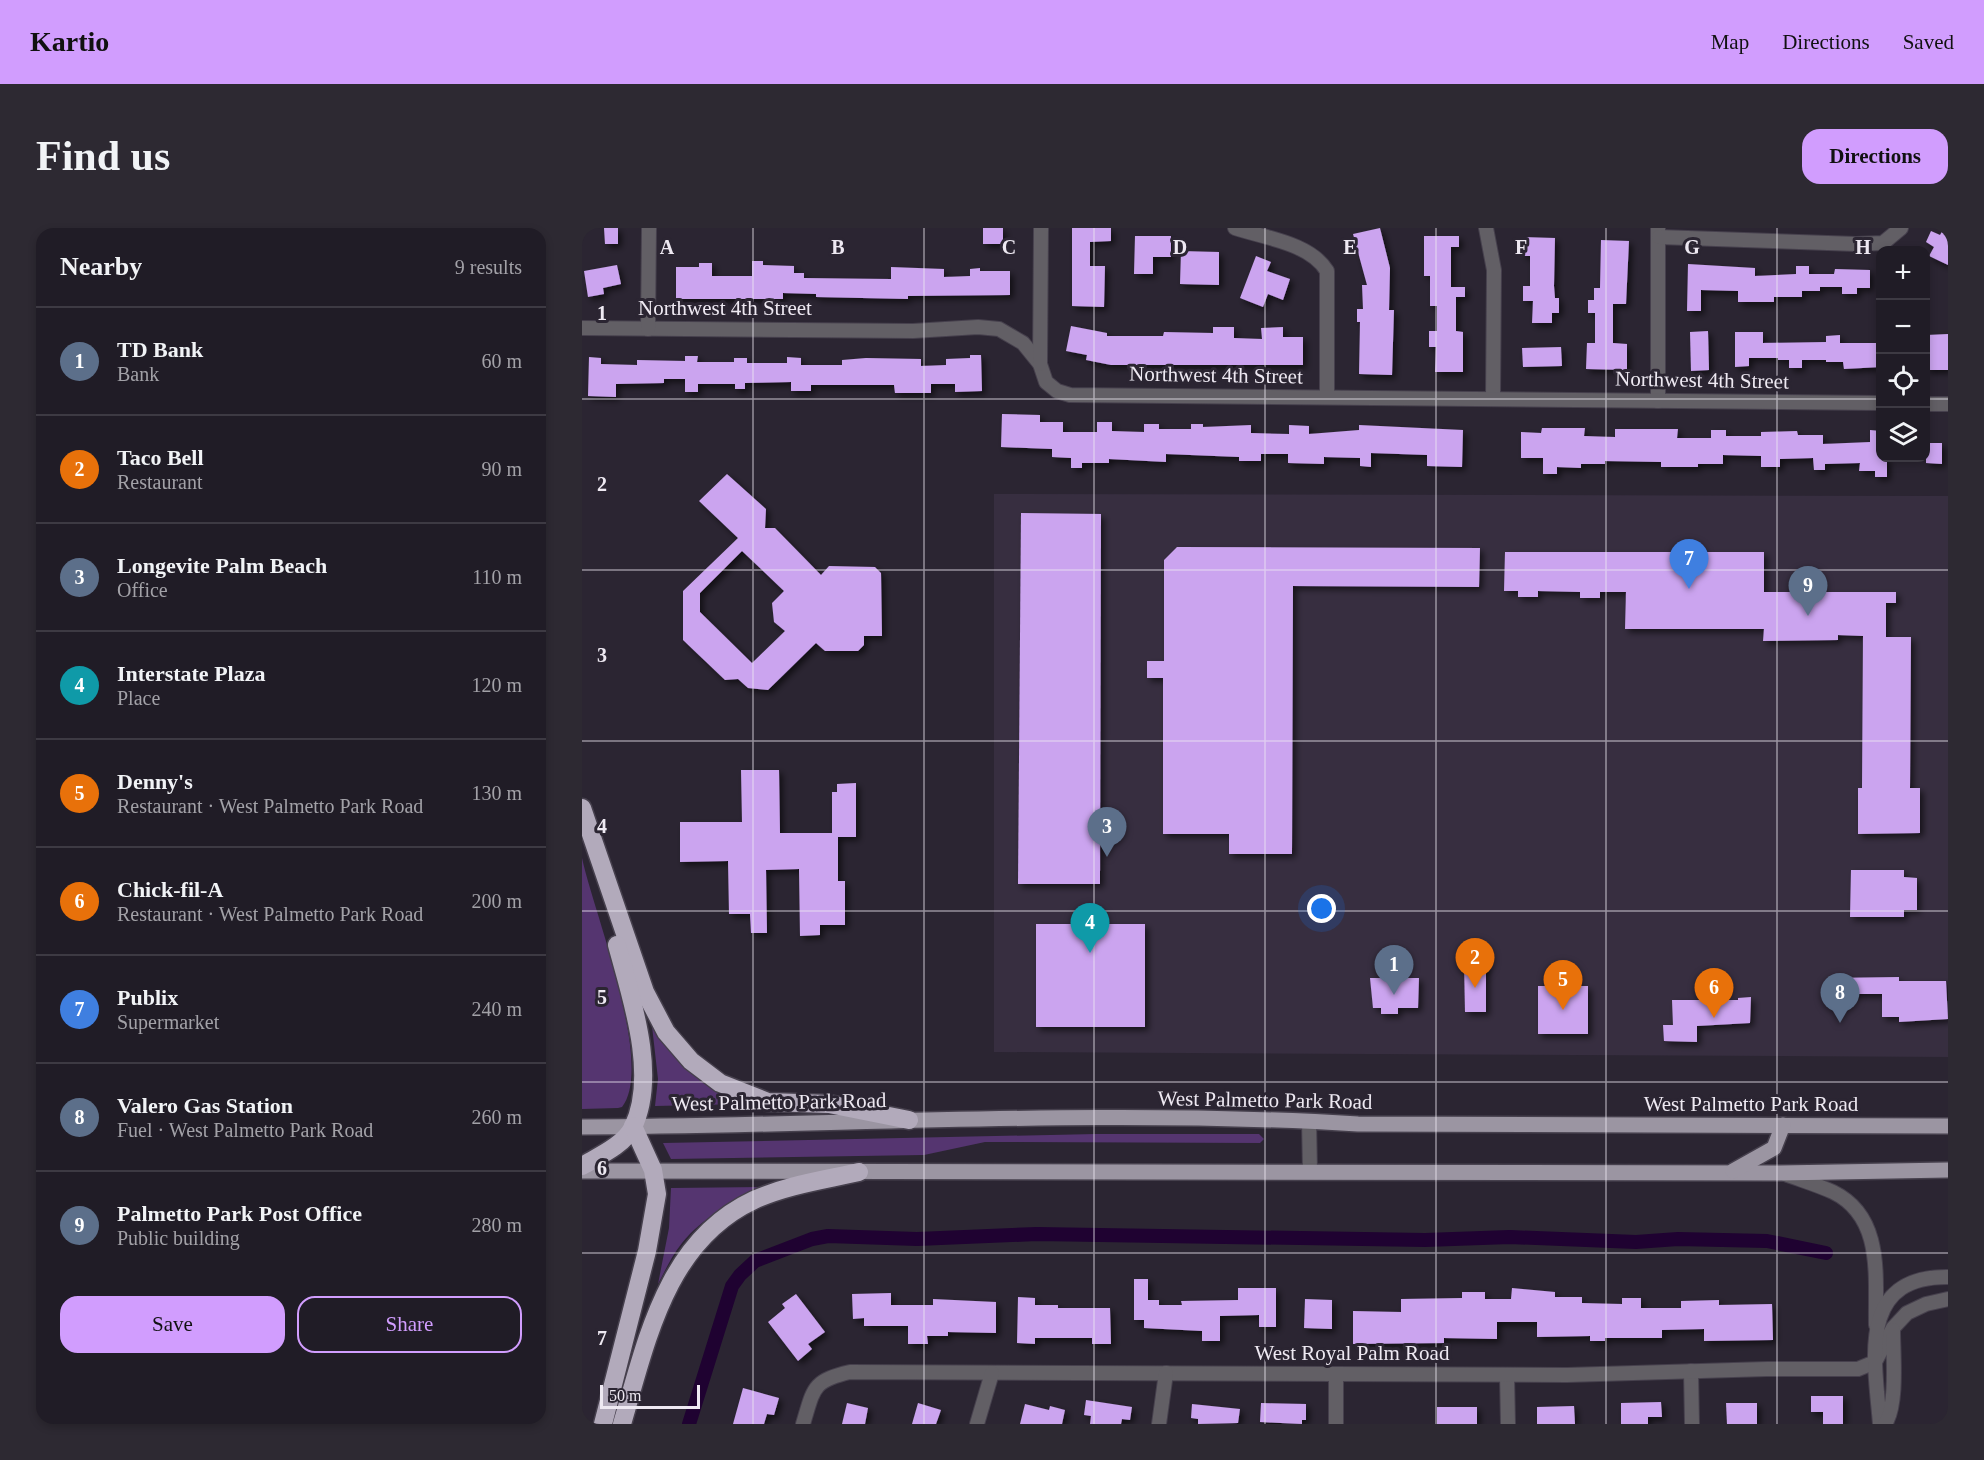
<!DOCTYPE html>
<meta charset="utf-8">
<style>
:root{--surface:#201c26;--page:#2d2932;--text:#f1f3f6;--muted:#a2a1a7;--line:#3d3a43;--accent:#d19dfe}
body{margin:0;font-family:Georgia,serif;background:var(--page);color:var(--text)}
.controls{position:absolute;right:18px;top:18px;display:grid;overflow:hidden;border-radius:12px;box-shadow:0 3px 9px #0003}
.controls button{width:54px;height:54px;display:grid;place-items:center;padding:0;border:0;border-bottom:2px solid var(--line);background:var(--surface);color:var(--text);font:30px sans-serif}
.scale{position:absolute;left:18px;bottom:15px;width:100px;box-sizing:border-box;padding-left:6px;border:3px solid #eee9f2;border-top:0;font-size:16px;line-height:21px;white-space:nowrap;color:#eee9f2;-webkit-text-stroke:4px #2b2532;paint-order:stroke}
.you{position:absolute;left:740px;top:681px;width:21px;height:21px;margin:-15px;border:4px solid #fff;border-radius:50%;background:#1a73e8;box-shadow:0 0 0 9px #1a73e833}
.badge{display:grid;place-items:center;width:39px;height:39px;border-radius:50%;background:var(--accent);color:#fff;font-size:20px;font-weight:700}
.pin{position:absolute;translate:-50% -50px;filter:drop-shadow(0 2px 3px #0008)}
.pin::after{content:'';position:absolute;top:32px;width:21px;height:18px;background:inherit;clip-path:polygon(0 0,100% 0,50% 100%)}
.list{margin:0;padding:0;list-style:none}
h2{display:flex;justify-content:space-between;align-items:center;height:78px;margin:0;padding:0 24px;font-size:26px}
h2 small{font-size:20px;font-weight:400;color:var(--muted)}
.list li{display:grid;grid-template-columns:39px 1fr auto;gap:18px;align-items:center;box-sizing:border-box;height:108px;padding:0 24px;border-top:2px solid var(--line)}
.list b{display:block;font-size:22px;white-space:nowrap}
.list p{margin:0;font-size:20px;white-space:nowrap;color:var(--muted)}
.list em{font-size:20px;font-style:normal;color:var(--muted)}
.actions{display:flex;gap:12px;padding:18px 24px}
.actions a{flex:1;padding:14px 0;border:2px solid var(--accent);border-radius:18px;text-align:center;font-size:21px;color:var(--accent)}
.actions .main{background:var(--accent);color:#111}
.icon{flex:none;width:33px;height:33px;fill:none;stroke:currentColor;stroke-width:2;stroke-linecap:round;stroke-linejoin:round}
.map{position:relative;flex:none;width:1366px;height:1196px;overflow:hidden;border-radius:18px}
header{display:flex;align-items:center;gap:36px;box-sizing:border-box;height:84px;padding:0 30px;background:var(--accent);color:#111}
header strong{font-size:28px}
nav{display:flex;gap:33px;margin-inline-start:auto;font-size:21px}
.intro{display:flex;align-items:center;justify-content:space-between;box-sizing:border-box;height:144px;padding:0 36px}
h1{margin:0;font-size:42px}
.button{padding:15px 27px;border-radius:18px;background:var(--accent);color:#111;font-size:21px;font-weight:700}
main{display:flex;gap:36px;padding:0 36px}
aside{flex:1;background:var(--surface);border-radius:18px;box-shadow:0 3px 9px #0003}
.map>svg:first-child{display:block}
.built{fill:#372e40}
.green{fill:#553570}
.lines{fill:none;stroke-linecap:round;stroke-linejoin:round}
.canal{stroke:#1f0231;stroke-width:14}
.building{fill:#cba4ef;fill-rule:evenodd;filter:url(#shadow)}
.minor-casing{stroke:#46404d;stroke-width:16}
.major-casing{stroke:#46404d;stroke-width:18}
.highway-casing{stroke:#46404d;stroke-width:21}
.minor{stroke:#625f65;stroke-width:14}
.major{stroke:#9b95a2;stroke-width:15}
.highway{stroke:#b2aabb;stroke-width:18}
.grid{fill:none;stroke:#eee9f2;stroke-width:1.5;stroke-opacity:0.55}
.labels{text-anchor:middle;stroke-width:6;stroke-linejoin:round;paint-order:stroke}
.street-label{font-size:21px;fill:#eee9f2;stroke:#2b2532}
.grid-label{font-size:20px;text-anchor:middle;font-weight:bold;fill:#eee9f2;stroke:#2b2532;stroke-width:6;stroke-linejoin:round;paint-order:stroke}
</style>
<header>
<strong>Kartio</strong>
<nav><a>Map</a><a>Directions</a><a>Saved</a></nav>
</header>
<div class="intro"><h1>Find us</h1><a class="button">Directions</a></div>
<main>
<aside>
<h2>Nearby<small>9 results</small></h2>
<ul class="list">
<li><span class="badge" style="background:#5c6f8a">1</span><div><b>TD Bank</b><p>Bank</p></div><em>60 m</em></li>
<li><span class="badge" style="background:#e8710a">2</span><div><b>Taco Bell</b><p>Restaurant</p></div><em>90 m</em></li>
<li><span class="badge" style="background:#5c6f8a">3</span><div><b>Longevite Palm Beach</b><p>Office</p></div><em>110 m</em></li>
<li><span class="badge" style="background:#0f9aa8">4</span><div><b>Interstate Plaza</b><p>Place</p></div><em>120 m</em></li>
<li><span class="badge" style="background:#e8710a">5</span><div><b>Denny's</b><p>Restaurant · West Palmetto Park Road</p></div><em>130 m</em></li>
<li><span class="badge" style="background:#e8710a">6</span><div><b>Chick-fil-A</b><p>Restaurant · West Palmetto Park Road</p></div><em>200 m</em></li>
<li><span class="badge" style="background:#3f7fe0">7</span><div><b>Publix</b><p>Supermarket</p></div><em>240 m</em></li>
<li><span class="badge" style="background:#5c6f8a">8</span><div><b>Valero Gas Station</b><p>Fuel · West Palmetto Park Road</p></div><em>260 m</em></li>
<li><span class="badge" style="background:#5c6f8a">9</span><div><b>Palmetto Park Post Office</b><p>Public building</p></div><em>280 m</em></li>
</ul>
<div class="actions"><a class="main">Save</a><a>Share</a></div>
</aside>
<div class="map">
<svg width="1366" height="1196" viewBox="0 0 1366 1196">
<defs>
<filter id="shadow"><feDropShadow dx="3.5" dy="3.5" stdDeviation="3" flood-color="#0009"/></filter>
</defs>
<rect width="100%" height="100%" fill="#2b2532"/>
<polygon class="built" points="412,266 1366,268 1366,829 412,824"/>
<g class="green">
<path d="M0,630c11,52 73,207 40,249l-4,1 -36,1z"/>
<path d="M70,798c27,38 47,59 90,78l-87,2 3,-27z"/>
<polygon points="514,906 677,906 682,911 678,915 403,914 342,927 89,931 81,915"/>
<path d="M180,959c-29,14 -60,31 -80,56 -10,12 -17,28 -24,41l11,-56 2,-40z"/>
</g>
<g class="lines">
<polyline class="canal" points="107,1196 150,1058 158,1047 173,1033 230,1011 246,1008 335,1011 455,1006 843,1012 928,1009 1054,1014 1096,1011 1185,1013 1244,1025"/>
</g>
<g class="building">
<polygon points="22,0 36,0 36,16 23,16"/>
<rect x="401" y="0" width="20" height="16"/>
<polygon points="490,0 529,0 529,13 508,14 508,38 523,38 522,79 490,78"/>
<polygon points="798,0 808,40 807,82 812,82 810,147 777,146 778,94 775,94 775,81 781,81 780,57 785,57 771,6"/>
<polygon points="1362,0 1366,0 1366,37 1347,28 1352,19 1344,14 1349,3 1358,7"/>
<polygon points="553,8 589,8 589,29 571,29 571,46 552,46"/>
<polygon points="842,8 877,8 877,19 869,19 869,59 883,59 883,69 874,69 874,103 881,104 881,144 853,144 854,119 847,119 847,103 855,103 855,78 848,78 848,48 842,48"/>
<polygon points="941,9 973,10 972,58 973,70 977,70 977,85 970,85 970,95 950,95 951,73 941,73 941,58 948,58 948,28 941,28"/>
<polygon points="1019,12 1047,13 1044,76 1031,76 1031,115 1045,116 1045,142 1004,141 1005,115 1013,115 1013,85 1006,85 1006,72 1012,72 1012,60 1018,60"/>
<polygon points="599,23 637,24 637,57 598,56"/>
<polygon points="674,28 689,34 685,43 708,51 701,72 686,66 681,79 658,70"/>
<polygon points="170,33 181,33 181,37 212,38 212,45 222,45 222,50 309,51 309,39 362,41 362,49 388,48 388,41 398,40 398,43 428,43 428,67 326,68 326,71 234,69 234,66 201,65 201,71 94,71 94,39 117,39 117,35 130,35 130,48 170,48"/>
<polygon points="1106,36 1173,40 1173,48 1214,46 1214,38 1227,38 1227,46 1252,46 1253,41 1288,42 1288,60 1275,60 1275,66 1260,66 1260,59 1238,59 1238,63 1220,63 1220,69 1192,69 1192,74 1156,74 1156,63 1119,62 1119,83 1105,83"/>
<polygon points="35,37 39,56 21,60 22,66 6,69 2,43"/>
<polygon points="489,98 525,105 525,108 581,108 582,104 631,105 631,99 652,99 652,110 680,111 679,100 701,99 701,109 721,109 721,137 529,137 504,132 505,127 484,123"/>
<polygon points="1126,103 1127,142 1109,143 1108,104"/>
<polygon points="1153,104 1181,104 1181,115 1244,114 1244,108 1258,107 1258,115 1299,115 1299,139 1262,141 1261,134 1244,134 1244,132 1220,132 1220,140 1207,140 1207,132 1196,132 1196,130 1167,130 1167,138 1153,139"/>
<polygon points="1366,106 1366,142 1344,142 1344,107"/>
<polygon points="979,119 980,138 941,139 940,120"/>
<polygon points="388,127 399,127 400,163 373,164 373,156 349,156 349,165 313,165 312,157 229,157 229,163 209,163 209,154 163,155 163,161 153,161 153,156 116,156 116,164 103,164 103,151 82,151 82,155 34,156 34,169 6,168 7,129 19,130 19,136 55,137 55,132 103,133 103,128 116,128 115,134 152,134 152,130 165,130 165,135 205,135 205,129 219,130 219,137 260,137 260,132 284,130 339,131 339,138 364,137 364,131 388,130"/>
<polygon points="420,186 458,187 458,194 481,194 481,204 515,204 515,194 530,194 530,203 562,204 562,196 577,196 577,201 609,201 609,196 621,196 621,199 669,197 669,205 707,206 707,197 727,198 727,206 777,202 777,197 881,202 880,239 845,238 845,227 789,225 789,239 778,238 778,230 742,229 742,236 706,235 706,226 679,226 679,233 657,233 657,229 584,226 584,234 527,231 527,235 500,235 500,240 489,240 489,230 470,229 470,221 419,219"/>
<polygon points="960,200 1003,200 1002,208 1033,209 1033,201 1096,201 1095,210 1129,210 1129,202 1144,202 1144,208 1179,208 1179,204 1215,203 1216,207 1241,207 1241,216 1288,214 1288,202 1299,203 1299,230 1305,230 1305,249 1293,249 1293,243 1277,243 1278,235 1243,236 1243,242 1232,242 1231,230 1198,231 1198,239 1179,239 1179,228 1141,227 1141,236 1116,236 1116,239 1079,239 1079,234 1023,233 1023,236 999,236 999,240 975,239 975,246 961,246 961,230 939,230 939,204 959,205"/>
<polygon points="1344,215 1360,215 1360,236 1344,235"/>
<path d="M145,246l39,35 -1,19h10l46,47 8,-9 46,1 6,6 1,63h-18v9l-6,6h-33l-9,-8 -48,47 -20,-2 -10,-9 -13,1 -42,-40v-49l55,-53 -39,-37zM160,323l42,40 -12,12 2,19 11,9 -33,32 -52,-51v-19z"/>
<polygon points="439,285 519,286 518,656 436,656"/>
<polygon points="595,319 898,320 897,359 711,358 710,626 647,626 647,606 581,606 581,450 565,450 565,433 582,433 582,332"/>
<polygon points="923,324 1182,324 1182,364 1314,364 1314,375 1304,375 1304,409 1329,409 1328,560 1338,560 1338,605 1276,606 1276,560 1280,560 1281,408 1256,407 1256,412 1181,413 1182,401 1043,401 1044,364 1018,364 1018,370 998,370 998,364 956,363 956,369 936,369 936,363 922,363"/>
<polygon points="159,542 197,542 198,605 250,605 250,564 255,564 255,556 274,555 274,609 256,609 256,653 263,653 263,697 238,697 238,707 218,708 217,641 184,642 185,705 169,705 168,686 147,686 146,633 98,634 98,594 160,594"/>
<polygon points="1269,642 1322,642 1322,649 1335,650 1335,682 1322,682 1322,689 1268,689"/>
<rect x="454" y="696" width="109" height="103"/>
<polygon points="882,735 904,735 904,784 883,784"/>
<polygon points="1317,749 1317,753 1364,753 1366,791 1317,794 1317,789 1300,789 1300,766 1245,766 1245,750"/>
<polygon points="788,750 837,750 836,780 816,780 816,786 799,786 799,780 791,780"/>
<rect x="956" y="758" width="50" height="48"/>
<polygon points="1169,769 1168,795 1115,798 1115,814 1082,813 1081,797 1091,797 1090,772 1156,772 1156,770"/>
<polygon points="552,1051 566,1051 566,1072 577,1072 577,1077 600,1077 599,1073 656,1072 656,1060 694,1060 694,1099 677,1099 677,1087 638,1088 638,1113 620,1113 620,1103 562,1100 562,1092 552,1092"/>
<polygon points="930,1060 973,1064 973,1069 1000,1069 1000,1075 1040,1076 1040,1070 1059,1070 1059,1080 1099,1080 1099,1073 1137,1072 1137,1077 1190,1076 1191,1112 1122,1113 1122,1101 1080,1102 1080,1110 1023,1110 1023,1113 1008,1113 1008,1108 955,1109 955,1094 915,1094 915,1111 862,1110 862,1115 771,1116 771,1083 819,1084 819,1071 880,1070 880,1064 903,1064 903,1071 929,1071"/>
<polygon points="309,1065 309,1077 351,1077 351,1071 414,1074 414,1105 366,1104 366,1108 345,1108 346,1116 326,1116 326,1098 282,1098 282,1090 271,1091 270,1066"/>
<polygon points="214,1066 243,1104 226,1116 230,1121 216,1133 186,1094 203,1080 200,1076"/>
<polygon points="436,1069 453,1070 453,1077 476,1077 476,1080 528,1080 529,1116 510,1116 510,1110 453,1110 453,1116 435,1115"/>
<polygon points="723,1071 750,1072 750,1101 722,1100"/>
<polygon points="161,1160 197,1170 192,1187 185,1186 182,1196 151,1196"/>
<polygon points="1229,1168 1261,1168 1261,1196 1241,1196 1241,1184 1229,1184"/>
<polygon points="504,1172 550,1179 548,1192 540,1191 539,1196 508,1196 509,1188 502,1187"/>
<polygon points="1079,1174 1080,1189 1066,1189 1066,1196 1039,1196 1039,1175"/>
<polygon points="265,1175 286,1180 283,1196 260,1196"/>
<polygon points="336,1175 359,1182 354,1196 330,1196"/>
<polygon points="679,1175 724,1176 724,1192 720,1192 720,1196 678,1194"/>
<polygon points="1144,1175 1175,1175 1175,1196 1145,1196"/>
<polygon points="443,1176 467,1182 468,1178 483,1182 480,1196 438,1196"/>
<polygon points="610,1176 658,1181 656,1195 616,1196 616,1191 609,1190"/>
<polygon points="992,1178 993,1196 955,1196 955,1179"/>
<rect x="855" y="1179" width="40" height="17"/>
</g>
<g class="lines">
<defs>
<g id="minor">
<path d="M653,0c30,10 75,15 92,43v126"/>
<polyline points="904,0 912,42 911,171"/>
<polyline points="1076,1 1076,173"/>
<polyline points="1077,9 1274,16 1301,15 1319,0"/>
<polyline points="0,100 331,103 396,99 417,101 441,115 458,136 464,154 475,163 488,167 1298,175"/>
<polyline points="66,101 67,0"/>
<polyline points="458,136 459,0"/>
<polyline points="1344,176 1366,176"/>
<polyline points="727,893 728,943"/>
<path d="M1203,946c16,6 33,11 48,18 51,25 42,85 43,133"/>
<polyline points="1109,1143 1110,1196"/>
<polyline points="754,1146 754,1196"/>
<polyline points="925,1147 926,1196"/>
<path d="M221,1196c11,-36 9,-43 47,-52l717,3 200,-6h91l17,-7 18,-34 14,-15 19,-9 22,-5"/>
<polyline points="395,1196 410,1145"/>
<polyline points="577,1196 584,1145"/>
<path d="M1298,1196c-5,-62 -24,-148 68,-147"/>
<path d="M1303,1196c13,-19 8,-70 8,-94"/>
</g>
<g id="major">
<path d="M0,899c258,-1 518,-19 776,-3l590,2"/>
<polyline points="0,943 1198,945 1366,942"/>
<polyline points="1151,943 1192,920 1201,897"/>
</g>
<g id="highway">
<polyline points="0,580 63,764 84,804 109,833 138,855 186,874 247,876 327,892"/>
<path d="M0,938c17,-10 42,-21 51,-39 25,-52 -2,-130 -16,-182"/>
<polyline points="21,1196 65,1023 75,966 71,942 51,898"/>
<path d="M40,1196c25,-84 44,-183 132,-224 33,-15 70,-20 105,-28"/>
</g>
</defs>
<use href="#minor" class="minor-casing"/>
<use href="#major" class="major-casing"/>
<use href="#highway" class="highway-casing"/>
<use href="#minor" class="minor"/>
<use href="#major" class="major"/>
<use href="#highway" class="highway"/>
</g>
<path class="grid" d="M171,0v1196M342,0v1196M512,0v1196M683,0v1196M854,0v1196M1024,0v1196M1195,0v1196M0,171h1298M1344,171h22M0,342h1366M0,513h1366M0,683h1366M0,854h1366M0,1025h1366"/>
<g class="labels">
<g class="street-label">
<text x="143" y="87">Northwest 4th Street</text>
<text transform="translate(634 147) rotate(1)" y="7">Northwest 4th Street</text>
<text transform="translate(1120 152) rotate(1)" y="7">Northwest 4th Street</text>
<text transform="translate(683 872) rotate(1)" y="7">West Palmetto Park Road</text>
<text transform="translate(197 874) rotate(-1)" y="7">West Palmetto Park Road</text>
<text x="1169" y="883">West Palmetto Park Road</text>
<text x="770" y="1132">West Royal Palm Road</text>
</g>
</g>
<g class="grid-label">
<text x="85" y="26">A</text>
<text x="256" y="26">B</text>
<text x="427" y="26">C</text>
<text x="598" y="26">D</text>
<text x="768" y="26">E</text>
<text x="939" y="26">F</text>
<text x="1110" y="26">G</text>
<text x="1281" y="26">H</text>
<text x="20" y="92">1</text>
<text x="20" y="263">2</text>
<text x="20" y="434">3</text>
<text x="20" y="605">4</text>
<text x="20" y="776">5</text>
<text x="20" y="947">6</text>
<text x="20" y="1117">7</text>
</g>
</svg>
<div class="controls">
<button>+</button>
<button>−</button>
<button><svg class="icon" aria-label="locate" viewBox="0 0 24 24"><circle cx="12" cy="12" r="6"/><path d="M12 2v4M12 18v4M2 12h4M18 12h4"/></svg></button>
<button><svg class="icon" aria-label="layers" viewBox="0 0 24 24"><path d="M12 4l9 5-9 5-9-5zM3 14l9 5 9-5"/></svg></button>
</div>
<div class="scale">50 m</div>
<div class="you"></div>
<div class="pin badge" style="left:812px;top:767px;background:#5c6f8a">1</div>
<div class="pin badge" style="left:893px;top:760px;background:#e8710a">2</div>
<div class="pin badge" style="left:525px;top:629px;background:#5c6f8a">3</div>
<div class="pin badge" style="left:508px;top:725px;background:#0f9aa8">4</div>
<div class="pin badge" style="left:981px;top:782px;background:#e8710a">5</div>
<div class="pin badge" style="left:1132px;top:790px;background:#e8710a">6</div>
<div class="pin badge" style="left:1107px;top:361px;background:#3f7fe0">7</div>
<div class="pin badge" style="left:1258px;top:795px;background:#5c6f8a">8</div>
<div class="pin badge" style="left:1226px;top:388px;background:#5c6f8a">9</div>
</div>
</main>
